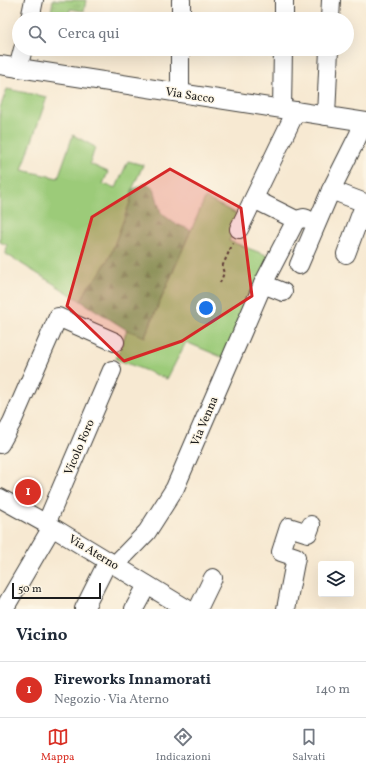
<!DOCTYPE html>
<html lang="it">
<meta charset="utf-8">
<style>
:root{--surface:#fff;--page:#f2f2f3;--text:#1f2937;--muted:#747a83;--line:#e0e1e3;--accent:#d93025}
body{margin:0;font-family:Vollkorn,serif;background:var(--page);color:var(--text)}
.controls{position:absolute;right:12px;bottom:12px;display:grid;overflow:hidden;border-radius:4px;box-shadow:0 4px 16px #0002}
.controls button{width:36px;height:36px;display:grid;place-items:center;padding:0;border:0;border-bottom:1px solid var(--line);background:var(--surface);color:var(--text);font:20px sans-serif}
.scale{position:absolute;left:12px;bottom:10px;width:89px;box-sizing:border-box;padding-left:4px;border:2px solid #1c1c1c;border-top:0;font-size:11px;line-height:14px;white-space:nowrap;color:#1c1c1c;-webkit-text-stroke:3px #fcf5e5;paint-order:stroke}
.you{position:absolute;left:206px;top:308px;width:14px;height:14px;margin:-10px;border:3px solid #fff;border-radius:50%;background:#1a73e8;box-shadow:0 0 0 6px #1a73e833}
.badge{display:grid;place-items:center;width:26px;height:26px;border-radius:50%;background:var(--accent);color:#fff;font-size:13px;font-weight:700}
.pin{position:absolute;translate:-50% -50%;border:2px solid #fff;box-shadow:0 1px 4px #0006}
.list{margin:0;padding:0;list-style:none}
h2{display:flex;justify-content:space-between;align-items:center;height:52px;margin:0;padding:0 16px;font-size:17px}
h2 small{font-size:13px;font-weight:400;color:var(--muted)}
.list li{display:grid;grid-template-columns:26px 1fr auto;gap:12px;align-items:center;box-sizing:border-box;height:56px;padding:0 16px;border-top:1px solid var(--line)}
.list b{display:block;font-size:15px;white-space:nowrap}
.list p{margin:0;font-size:13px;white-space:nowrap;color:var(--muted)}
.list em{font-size:13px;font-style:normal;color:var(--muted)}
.icon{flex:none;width:22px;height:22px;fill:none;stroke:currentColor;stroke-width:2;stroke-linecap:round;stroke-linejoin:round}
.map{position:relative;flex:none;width:366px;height:609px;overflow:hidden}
.search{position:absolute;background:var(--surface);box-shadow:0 4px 16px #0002;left:12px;right:12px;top:12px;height:44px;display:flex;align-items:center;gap:10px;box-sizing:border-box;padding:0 14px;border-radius:22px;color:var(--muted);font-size:15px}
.sheet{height:108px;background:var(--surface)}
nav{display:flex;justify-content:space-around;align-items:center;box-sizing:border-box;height:56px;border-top:1px solid var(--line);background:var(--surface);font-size:11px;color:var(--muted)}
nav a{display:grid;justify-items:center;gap:2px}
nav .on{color:var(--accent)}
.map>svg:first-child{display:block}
.grass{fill:url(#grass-tufts);stroke:#5c744a}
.forest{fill:url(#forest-firs);stroke:#4c6642}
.garden{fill:#9ccb79;stroke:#5c744a}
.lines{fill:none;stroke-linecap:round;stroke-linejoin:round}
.minor-casing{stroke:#3d3b37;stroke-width:20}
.path{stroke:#3d3b37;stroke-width:2;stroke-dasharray:3 3;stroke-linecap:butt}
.minor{stroke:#fff;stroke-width:18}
.marked{fill:#d62828;fill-opacity:0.2;stroke:#d62828;stroke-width:3;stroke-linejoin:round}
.labels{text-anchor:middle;stroke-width:3;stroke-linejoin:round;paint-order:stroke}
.street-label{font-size:12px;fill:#1c1c1c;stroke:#fcf5e5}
</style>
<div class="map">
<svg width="366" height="609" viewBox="0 0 366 609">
<defs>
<pattern id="grass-tufts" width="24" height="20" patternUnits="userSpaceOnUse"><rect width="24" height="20" fill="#9ccb79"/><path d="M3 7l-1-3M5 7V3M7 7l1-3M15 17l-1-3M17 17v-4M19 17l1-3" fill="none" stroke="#86ae68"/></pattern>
<pattern id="forest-firs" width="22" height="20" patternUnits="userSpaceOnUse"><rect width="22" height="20" fill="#7daf69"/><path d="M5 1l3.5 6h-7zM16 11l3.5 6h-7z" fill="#668e56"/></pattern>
</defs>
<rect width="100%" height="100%" fill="#fcf5e5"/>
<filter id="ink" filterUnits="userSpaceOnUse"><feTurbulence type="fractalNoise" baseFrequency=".025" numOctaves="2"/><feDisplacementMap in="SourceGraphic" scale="8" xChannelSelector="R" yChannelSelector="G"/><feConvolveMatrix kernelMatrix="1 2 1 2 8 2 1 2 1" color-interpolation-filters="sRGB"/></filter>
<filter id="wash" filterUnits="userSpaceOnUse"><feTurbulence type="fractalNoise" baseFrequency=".012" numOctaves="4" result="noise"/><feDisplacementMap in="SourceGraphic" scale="16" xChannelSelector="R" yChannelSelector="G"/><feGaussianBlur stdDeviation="0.9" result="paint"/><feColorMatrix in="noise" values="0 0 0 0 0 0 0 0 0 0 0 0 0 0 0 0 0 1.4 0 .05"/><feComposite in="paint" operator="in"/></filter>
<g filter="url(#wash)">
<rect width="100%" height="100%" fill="#f7e9d2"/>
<polygon class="grass" points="53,0 86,0 84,11 70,9 68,19 50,19"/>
<polygon class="forest" points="146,183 154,188 161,213 174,223 191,230 144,338 127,330 81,301 89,285 98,276 110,256 130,202 132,190"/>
<g class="garden">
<polygon points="7,89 47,97 22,170 58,178 73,135 95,147 90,164 108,172 103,184 116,188 128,161 143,165 132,190 130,202 110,256 98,276 89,285 81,301 6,254 7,245 0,242 0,108"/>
<polygon points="205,198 241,216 229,241 274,258 224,358 186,342 167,379 116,359 127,330 145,337"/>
</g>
</g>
<g filter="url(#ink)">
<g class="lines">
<defs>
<g id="minor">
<polyline points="30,19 34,0"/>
<polyline points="181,19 181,0"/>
<polyline points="284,19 284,0"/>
<polyline points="330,19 331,0"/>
<polyline points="0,65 366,122"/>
<polyline points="18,68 23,49"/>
<polyline points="180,93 180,49"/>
<polyline points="282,108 283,49"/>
<polyline points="326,116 329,49"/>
<polyline points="331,190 365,203 346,254"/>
<polyline points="254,199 296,220 304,218 307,219"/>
<polyline points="239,229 296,111"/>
<polyline points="299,265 331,190 359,134 362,122"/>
<polyline points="263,284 296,220"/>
<polyline points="0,444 12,422 58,317 115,342"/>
<polyline points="0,498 52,527 187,609"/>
<polyline points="46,524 112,370"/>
<polyline points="115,565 147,532 175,488 263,284 283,292"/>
<polyline points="4,609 52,527"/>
<polyline points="84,609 108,561"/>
<polyline points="134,609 147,585"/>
<polyline points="198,609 213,578"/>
<polyline points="286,609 296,557 281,552 289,527 308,533 311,525"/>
</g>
</defs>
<use href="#minor" class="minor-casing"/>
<polyline class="path" points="220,283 224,273 222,267 233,243"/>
<use href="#minor" class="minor"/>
</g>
</g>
<path class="marked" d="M170,169l71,39 11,88 -70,45 -58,20 -57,-55 25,-89z"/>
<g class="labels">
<g class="street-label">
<text transform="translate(190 95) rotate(9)" y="4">Via Sacco</text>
<text transform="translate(204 421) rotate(-67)" y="4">Via Venna</text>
<text transform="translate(79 447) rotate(-67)" y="4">Vicolo Foro</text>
<text transform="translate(94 552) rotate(31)" y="4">Via Aterno</text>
</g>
</g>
</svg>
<div class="controls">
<button><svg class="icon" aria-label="layers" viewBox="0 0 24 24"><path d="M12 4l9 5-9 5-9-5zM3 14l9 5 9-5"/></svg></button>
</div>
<div class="scale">50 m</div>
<div class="you"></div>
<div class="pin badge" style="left:28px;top:492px">1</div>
<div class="search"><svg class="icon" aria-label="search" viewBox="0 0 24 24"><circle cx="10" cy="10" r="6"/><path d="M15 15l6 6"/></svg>Cerca qui</div>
</div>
<section class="sheet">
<h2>Vicino<small></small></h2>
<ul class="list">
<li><span class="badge">1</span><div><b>Fireworks Innamorati</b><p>Negozio · Via Aterno</p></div><em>140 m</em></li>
</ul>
</section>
<nav>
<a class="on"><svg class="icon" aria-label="map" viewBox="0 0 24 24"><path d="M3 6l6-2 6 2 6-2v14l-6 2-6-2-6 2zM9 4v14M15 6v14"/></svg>Mappa</a>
<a><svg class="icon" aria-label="directions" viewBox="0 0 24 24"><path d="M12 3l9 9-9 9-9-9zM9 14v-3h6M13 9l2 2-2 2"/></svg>Indicazioni</a>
<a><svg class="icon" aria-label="saved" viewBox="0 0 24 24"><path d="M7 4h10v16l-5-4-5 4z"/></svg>Salvati</a>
</nav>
